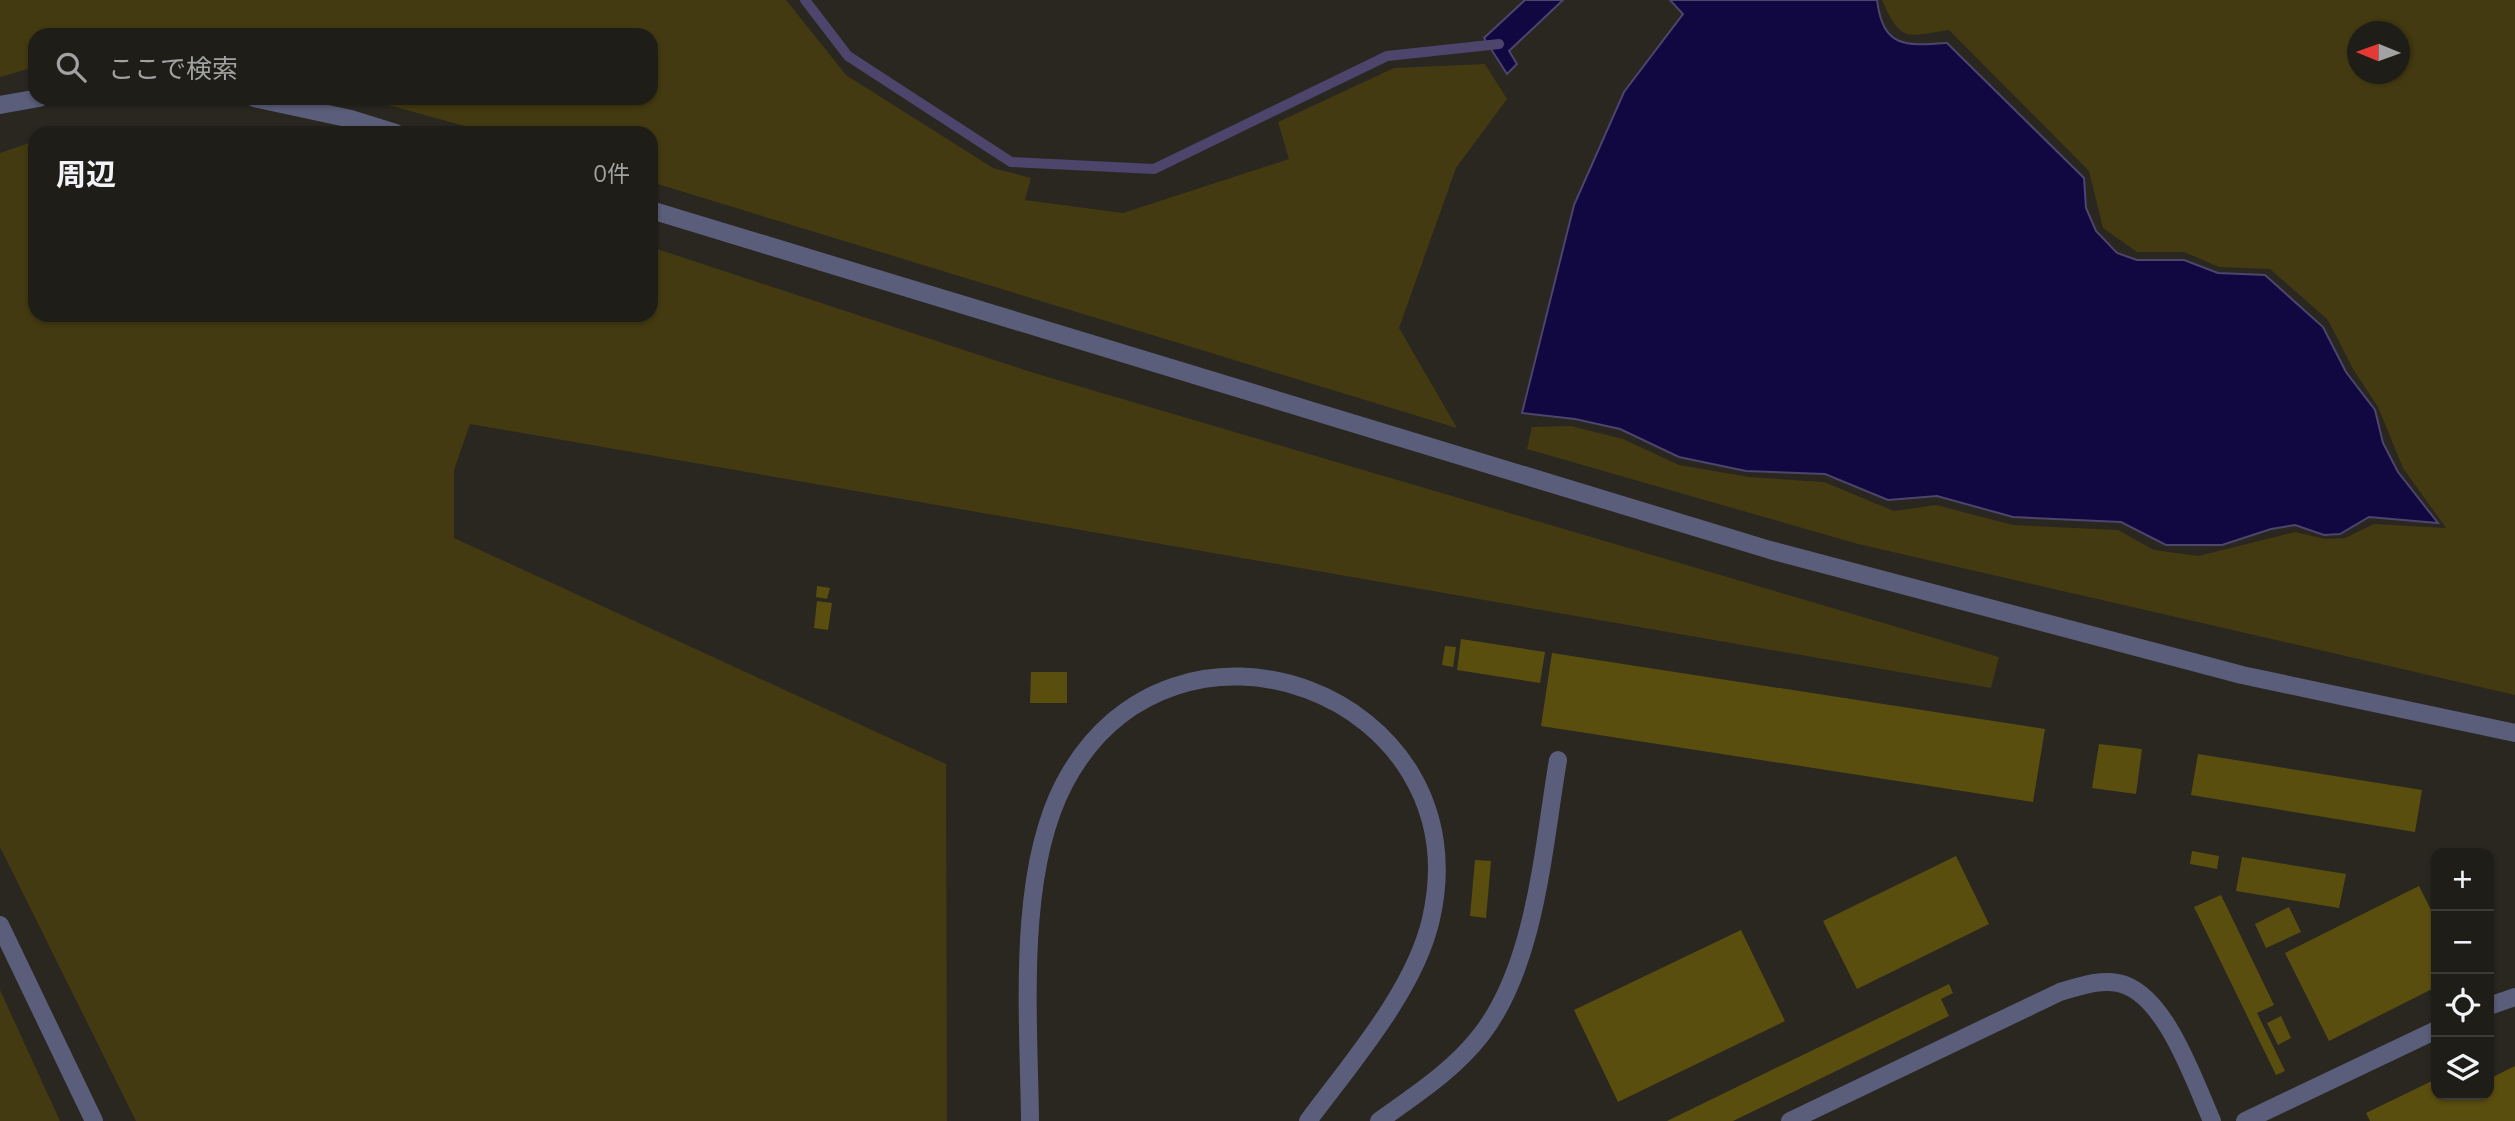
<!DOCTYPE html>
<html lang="ja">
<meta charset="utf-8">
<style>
:root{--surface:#1f1d18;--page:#2c2a25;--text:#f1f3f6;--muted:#a1a2a2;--line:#3c3b37}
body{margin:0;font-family:Mulish,"Noto Sans JP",sans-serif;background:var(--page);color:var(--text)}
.controls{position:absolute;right:21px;bottom:21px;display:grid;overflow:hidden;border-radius:14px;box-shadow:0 2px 5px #0004}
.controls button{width:63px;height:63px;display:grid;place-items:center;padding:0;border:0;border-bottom:2px solid var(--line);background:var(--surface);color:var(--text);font:35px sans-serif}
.compass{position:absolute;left:2347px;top:21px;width:63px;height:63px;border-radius:50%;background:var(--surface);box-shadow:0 2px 5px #0004;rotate:271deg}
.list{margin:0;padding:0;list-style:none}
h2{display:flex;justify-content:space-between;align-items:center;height:91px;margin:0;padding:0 28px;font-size:30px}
h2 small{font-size:23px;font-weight:400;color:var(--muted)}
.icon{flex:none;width:38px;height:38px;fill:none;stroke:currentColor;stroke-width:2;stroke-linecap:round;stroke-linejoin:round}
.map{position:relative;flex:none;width:2515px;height:1121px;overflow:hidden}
.search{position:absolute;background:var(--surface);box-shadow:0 2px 5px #0004;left:28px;top:28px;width:630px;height:77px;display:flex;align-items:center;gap:18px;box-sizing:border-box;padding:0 24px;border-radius:21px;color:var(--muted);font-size:26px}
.panel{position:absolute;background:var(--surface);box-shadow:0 2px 5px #0004;left:28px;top:126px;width:630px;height:196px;border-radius:21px}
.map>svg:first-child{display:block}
.green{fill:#433a11;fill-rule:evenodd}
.water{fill:#110741;stroke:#4d456c;stroke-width:2}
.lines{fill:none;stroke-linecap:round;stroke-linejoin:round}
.stream{stroke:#4d456c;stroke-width:10}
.building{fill:#5a4e0f}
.service{stroke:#5b5e7a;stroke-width:18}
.tertiary{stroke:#5b5e7a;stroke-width:18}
</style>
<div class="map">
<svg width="2515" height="1121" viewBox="0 0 2515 1121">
<rect width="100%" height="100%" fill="#292720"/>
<g class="green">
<polygon points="0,0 786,0 846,75 993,168 1031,178 1025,200 1123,213 1289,159 1278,122 1394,68 1485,64 1507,99 1456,168 1399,328 1457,428 651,182 651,133 490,133 363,98 651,98 651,35 35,35 35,67 0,77"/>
<path d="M1882,0h633v695l-657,-151 -331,-95 5,-22 39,-1 52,13 56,26 70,12 75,5 70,29 42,-6 77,20 105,5 36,20 44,6 97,-24 30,7 20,-1 29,-14 72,4 -43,-60 -25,-61 -25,-38 -25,-49 -58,-51 -51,-2 -35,-15h-47l-34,-24 -14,-57 -140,-141c-42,6 -48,14 -67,-30zM2358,32h42v42h-42z"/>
<polygon points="35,141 35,315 651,315 651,247 1034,373 1999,657 1991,688 470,424 454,470 454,538 946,764 947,1121 136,1121 0,847 0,153"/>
<polygon points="0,990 60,1121 0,1121"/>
</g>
<g class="water">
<polygon points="1525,0 1563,0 1509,51 1517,64 1507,74 1484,38"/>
<path d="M1670,0h207c6,48 28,46 70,43l137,135 2,30 10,23 21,22 20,7h47l34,13 47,2 58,52 23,45 29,38 8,33 15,29 40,51 -69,-6 -29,17 -16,1 -29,-10 -24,4 -49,16h-56l-45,-23 -108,-5 -76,-21 -49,4 -63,-26 -79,-3 -48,-10 -19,-4 -59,-28 -45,-10 -53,-6 52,-208 50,-113 59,-78z"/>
</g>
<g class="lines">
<polyline class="stream" points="805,0 848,56 1011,162 1154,169 1387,56 1499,44"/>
</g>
<g class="building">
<polygon points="817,586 830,588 827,599 816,597"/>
<polygon points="817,601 832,603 828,630 814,628"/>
<polygon points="1461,639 1545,652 1540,683 1457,670"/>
<polygon points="1445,646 1456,647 1453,667 1442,665"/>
<polygon points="1552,653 2045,729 2033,802 1541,726"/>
<polygon points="1031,672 1067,672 1067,703 1030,703"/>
<polygon points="2099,744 2142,749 2136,794 2092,788"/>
<polygon points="2198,754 2422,790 2415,832 2191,795"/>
<polygon points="2192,851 2219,856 2217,869 2190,864"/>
<polygon points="1956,856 1989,924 1857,989 1823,921"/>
<polygon points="2242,857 2346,874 2339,908 2236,891"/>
<polygon points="1475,860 1491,861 1486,918 1470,916"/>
<polygon points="2419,886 2436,920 2436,987 2329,1041 2285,953"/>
<polygon points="2221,895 2274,1005 2257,1013 2285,1071 2276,1075 2194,907"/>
<polygon points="2289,907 2301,932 2266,948 2255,924"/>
<polygon points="1741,930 1785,1021 1618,1102 1574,1010"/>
<polygon points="1949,984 1953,993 1941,999 1949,1016 1733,1121 1667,1121"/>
<polygon points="2281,1016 2291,1038 2278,1045 2267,1023"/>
<polygon points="2515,1066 2515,1121 2370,1121 2366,1113 2436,1079 2436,1095 2489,1095 2489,1079"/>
</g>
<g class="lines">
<g class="service">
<polyline points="2489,1006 2515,997"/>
<path d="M1030,1121c-1,-102 -14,-245 34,-337 108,-206 419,-91 367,135 -16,71 -80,144 -123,202"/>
<path d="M1379,1121c36,-26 74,-50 102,-86 55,-71 62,-187 77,-275"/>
<path d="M1790,1121l270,-129c18,-5 39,-13 58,-9 47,9 76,98 94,138"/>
<polyline points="2245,1121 2436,1030"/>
</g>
<g class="tertiary">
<polyline points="254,98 351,119 396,133"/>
<polyline points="0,105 39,98"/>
<polyline points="651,210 1770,550 2242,675 2515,733"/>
<polyline points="0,925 94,1121"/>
</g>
</g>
</svg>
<div class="controls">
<button>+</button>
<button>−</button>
<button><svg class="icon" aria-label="locate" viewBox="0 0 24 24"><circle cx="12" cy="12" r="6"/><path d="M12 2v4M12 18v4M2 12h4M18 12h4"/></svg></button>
<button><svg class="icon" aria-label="layers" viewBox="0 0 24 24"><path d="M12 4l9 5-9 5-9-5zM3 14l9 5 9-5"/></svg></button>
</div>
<svg class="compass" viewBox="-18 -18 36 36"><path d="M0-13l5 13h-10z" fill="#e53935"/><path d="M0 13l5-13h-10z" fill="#a1a2a2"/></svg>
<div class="search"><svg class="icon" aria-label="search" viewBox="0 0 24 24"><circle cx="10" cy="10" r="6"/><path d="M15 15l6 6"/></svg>ここで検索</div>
<section class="panel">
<h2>周辺<small>0件</small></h2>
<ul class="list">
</ul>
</section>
</div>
